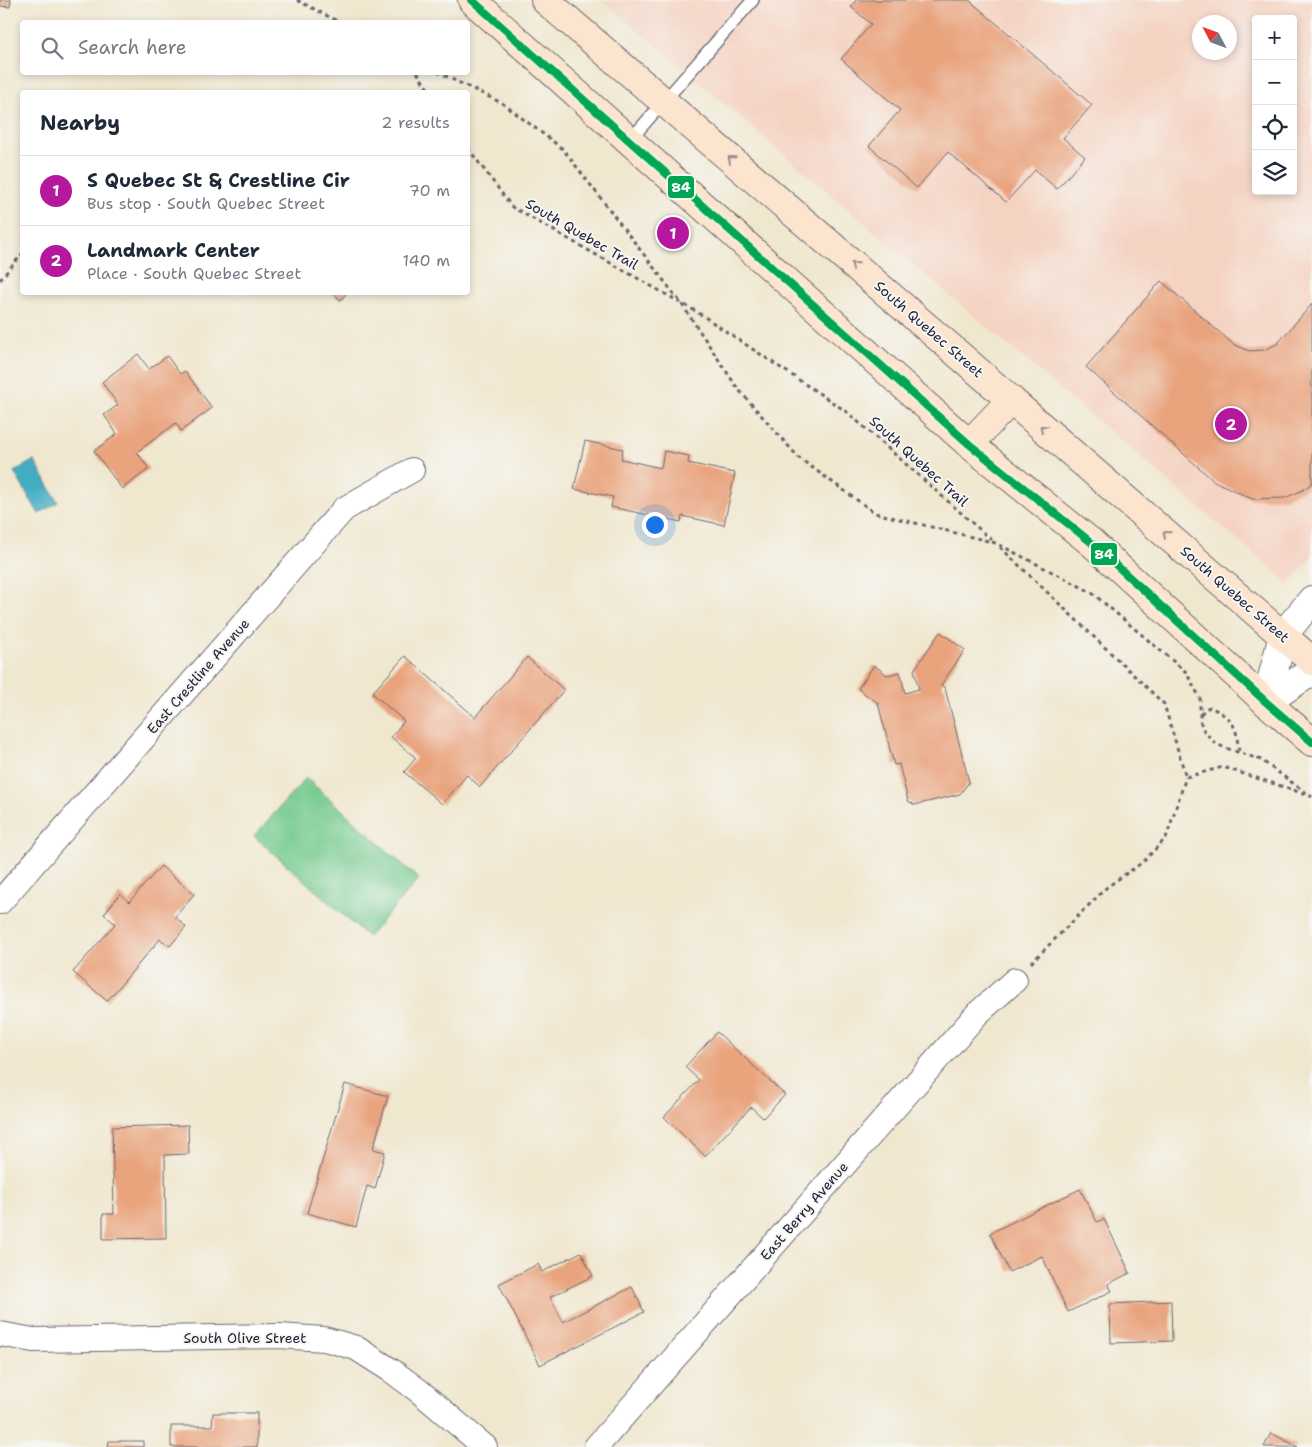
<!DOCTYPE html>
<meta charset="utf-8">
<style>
:root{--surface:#fff;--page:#f2f2f3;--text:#1f2937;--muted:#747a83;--line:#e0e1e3;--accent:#b5179e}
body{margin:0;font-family:"Shantell Sans",sans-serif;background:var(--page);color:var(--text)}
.controls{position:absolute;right:15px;top:15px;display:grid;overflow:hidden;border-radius:5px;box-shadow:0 2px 8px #0003}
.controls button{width:45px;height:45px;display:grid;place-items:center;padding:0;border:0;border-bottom:1px solid var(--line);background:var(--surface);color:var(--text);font:25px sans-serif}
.compass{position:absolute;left:1192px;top:15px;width:45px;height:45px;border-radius:50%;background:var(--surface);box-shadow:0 2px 8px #0003;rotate:311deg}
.you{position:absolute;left:654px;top:524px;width:18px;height:18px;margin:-12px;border:4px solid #fff;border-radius:50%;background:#1a73e8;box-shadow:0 0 0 8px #1a73e833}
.badge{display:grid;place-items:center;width:32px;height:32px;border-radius:50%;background:var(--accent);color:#fff;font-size:16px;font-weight:700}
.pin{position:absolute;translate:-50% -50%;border:2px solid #fff;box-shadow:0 1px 5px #0006}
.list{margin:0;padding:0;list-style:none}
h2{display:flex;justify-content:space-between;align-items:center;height:65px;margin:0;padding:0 20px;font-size:21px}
h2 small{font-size:16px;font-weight:400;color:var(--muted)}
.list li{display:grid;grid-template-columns:32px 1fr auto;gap:15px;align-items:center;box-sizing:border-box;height:70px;padding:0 20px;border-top:1px solid var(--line)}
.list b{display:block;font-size:19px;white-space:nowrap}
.list p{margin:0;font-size:16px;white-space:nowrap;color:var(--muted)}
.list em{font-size:16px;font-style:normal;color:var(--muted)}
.icon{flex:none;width:28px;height:28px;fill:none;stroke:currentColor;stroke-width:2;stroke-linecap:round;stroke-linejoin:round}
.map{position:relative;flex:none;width:1312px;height:1447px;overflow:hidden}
.search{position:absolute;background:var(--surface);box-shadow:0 2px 8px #0003;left:20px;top:20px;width:450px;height:55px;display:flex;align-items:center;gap:12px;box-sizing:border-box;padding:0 18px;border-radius:5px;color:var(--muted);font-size:19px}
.panel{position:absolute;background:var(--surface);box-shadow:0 2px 8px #0003;left:20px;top:90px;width:450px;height:205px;border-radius:5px}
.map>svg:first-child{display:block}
.built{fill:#f5d3c2;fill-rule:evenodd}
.green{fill:#74ca8e;stroke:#4b7664}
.water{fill:#43adc2;stroke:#32687e}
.building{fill:#e9a37d}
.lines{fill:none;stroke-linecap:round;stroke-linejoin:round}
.service-casing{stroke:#6a676f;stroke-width:14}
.minor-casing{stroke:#6a676f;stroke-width:26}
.tertiary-casing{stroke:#6a676f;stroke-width:30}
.secondary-casing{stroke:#6a676f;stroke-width:30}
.path{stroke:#6a676f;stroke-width:3;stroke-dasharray:4 4;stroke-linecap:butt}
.service{stroke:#fff;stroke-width:11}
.minor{stroke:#fff;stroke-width:24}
.tertiary{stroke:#fff;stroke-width:28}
.secondary{stroke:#fce5cf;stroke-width:28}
.bus-1-casing{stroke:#f6f6f2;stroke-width:11}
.bus-1{stroke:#00a651;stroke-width:8}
.oneway{stroke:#9a8d8c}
.labels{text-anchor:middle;stroke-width:4;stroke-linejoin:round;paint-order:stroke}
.street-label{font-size:14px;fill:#22223b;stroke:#f6f6f2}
.line-badge{stroke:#f6f6f2;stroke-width:2}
.badge-label{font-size:14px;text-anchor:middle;font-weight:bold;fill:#fff}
</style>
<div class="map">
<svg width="1312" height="1447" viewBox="0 0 1312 1447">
<rect width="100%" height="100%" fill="#f6f6f2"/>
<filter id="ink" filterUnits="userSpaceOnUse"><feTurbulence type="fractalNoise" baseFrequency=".02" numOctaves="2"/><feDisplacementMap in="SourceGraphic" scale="10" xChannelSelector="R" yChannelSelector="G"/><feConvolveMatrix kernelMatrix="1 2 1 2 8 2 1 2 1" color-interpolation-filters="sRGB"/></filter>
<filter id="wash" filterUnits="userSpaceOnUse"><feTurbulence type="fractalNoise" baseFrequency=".0096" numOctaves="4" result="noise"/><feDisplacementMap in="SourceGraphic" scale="20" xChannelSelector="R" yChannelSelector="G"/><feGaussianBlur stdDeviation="1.12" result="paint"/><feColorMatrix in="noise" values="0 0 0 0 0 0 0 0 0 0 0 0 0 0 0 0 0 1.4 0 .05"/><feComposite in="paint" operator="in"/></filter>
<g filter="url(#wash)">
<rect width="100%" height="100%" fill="#f0e7cf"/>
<path class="built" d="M602,0h710v558l-23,26zM1256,19h37v172h-37zM1200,22h30v30h-30z"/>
<polygon class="green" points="306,778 419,879 368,937 254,836"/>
<polygon class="water" points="34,460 58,502 39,514 14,472"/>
<g id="blocks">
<g class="building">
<polygon points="0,0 11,0 10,7 0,6"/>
<polygon points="856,0 969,0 1092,105 1063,138 1085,157 1057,189 1035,170 1006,202 948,152 917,188 869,146 900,110 841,59 871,24 851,7"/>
<polygon points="1161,281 1233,344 1249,351 1264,350 1277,344 1312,304 1312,483 1303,490 1285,498 1252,499 1214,481 1086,367"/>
<polygon points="330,292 347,292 341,300"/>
<polygon points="138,354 149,369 167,356 180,374 185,371 212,408 181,431 176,423 137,452 149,469 122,489 94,451 117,434 104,415 118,405 102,382"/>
<polygon points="585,441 623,449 621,459 661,468 664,451 689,456 688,463 735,473 724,525 682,516 681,522 611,507 613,497 574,489"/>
<polygon points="940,632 965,650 941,685 945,688 969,782 960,794 915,805 908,801 899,764 894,765 878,703 858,689 874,665 887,675 900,672 905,693 919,689 914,670"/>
<polygon points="405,656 475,717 527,657 564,690 480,787 467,775 442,804 404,772 416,758 391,737 404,721 372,693"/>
<polygon points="161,866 194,894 175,917 186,927 170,946 160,939 107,1001 73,972 115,924 104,914 120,894 129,902"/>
<polygon points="717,1032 785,1095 763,1118 751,1107 705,1156 664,1117 699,1080 685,1067"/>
<polygon points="345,1084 388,1096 373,1149 385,1152 375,1189 367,1186 356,1227 307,1213"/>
<polygon points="188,1125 189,1154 165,1155 166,1238 103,1239 103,1214 114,1214 112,1127"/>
<polygon points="1080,1189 1097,1222 1104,1219 1130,1273 1108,1284 1112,1291 1068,1312 1042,1256 1009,1272 990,1233"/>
<polygon points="581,1252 593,1276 550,1297 563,1322 632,1287 644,1312 540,1365 499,1284 538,1264 542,1272"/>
<polygon points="1171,1301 1172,1341 1111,1343 1110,1304"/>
<polygon points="213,1413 257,1413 257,1447 171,1447 171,1426 212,1426"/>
<polygon points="1271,1433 1298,1447 1264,1447"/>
<polygon points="109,1441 143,1441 143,1447 108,1447"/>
</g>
</g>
</g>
<g filter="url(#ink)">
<use href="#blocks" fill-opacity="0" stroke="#6a676f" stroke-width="1"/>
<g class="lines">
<defs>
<polyline id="service" points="630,140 753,0"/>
<g id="minor">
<polyline points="0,902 344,509 412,470"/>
<polyline points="0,1334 33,1340 279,1336 324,1339 339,1343 356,1348 392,1371 419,1391 485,1447"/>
<polyline points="596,1447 977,1014 1015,980"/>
</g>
<g id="tertiary">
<polyline points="1266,702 1283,635 1312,600"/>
<polyline points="1266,702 1312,671"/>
</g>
<g id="secondary">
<polyline points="472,0 969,444 1092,543 1266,702 1312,742"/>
<polyline points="545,0 951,348 1312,661"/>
<polyline points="969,444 1011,400"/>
</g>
</defs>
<use href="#service" class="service-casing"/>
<use href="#minor" class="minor-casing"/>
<use href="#tertiary" class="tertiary-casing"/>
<use href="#secondary" class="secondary-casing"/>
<g class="path">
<polyline points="297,0 339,22"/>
<polyline points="417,72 430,92"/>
<polyline points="437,72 502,103 563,149 681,303 738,389 799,458 875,513 996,543 1091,592 1186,672 1200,698 1200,721 1204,731 1215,743 1223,747 1261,760 1312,797"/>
<polyline points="468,148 512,207 697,312 847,412 995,543"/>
<polyline points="0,280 22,254"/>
<polyline points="1000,547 1164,704 1186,777 1223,767 1308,795"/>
<path d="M1201,714l4,-5 5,-2c11,5 23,13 26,25 2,7 1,14 4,21"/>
<polyline points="1031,963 1107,887 1143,862 1166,838 1186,777"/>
</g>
<use href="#service" class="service"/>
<use href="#minor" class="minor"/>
<use href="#tertiary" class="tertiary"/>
<use href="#secondary" class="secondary"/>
<defs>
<polyline id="bus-1" points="472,0 969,444 1092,543 1266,702 1312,742"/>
</defs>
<use href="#bus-1" class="bus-1-casing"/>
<use href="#bus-1" class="bus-1"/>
</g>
<defs><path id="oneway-chevron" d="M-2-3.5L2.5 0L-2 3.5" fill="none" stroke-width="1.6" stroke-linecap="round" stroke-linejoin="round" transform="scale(1.25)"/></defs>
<g class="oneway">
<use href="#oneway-chevron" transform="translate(731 159) rotate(-139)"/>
<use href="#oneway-chevron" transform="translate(854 265) rotate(-139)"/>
<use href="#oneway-chevron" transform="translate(1043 428) rotate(-139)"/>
<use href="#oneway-chevron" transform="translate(1166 534) rotate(-139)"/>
</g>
</g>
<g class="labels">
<g class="street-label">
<text transform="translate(582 234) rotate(30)" y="5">South Quebec Trail</text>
<text transform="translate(929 329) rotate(41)" y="5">South Quebec Street</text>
<text transform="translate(919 461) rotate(42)" y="5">South Quebec Trail</text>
<text transform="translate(1235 594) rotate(41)" y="5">South Quebec Street</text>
<text transform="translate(198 676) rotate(-49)" y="5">East Crestline Avenue</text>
<text transform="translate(804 1211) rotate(-49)" y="5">East Berry Avenue</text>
<text x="245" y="1343">South Olive Street</text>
</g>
</g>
<g class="line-badge">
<rect x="667" y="175" width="28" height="24" rx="5" fill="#00a651"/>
<rect x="1090" y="542" width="28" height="24" rx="5" fill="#00a651"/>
</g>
<g class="badge-label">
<text x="681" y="192">84</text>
<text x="1104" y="559">84</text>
</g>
</svg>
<div class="controls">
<button>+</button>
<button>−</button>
<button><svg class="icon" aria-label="locate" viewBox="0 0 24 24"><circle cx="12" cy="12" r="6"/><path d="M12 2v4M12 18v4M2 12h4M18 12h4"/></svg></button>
<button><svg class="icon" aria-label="layers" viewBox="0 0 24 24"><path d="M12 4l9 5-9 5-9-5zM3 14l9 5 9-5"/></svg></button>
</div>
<svg class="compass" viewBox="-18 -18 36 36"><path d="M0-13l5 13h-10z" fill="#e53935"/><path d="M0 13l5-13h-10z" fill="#747a83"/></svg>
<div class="you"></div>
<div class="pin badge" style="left:673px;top:233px">1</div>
<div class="pin badge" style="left:1231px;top:424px">2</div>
<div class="search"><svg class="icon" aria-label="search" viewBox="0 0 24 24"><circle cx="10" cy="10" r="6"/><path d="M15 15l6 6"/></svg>Search here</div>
<section class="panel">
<h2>Nearby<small>2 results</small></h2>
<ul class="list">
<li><span class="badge">1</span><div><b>S Quebec St &amp; Crestline Cir</b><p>Bus stop · South Quebec Street</p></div><em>70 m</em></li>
<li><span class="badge">2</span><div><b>Landmark Center</b><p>Place · South Quebec Street</p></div><em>140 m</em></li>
</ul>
</section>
</div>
